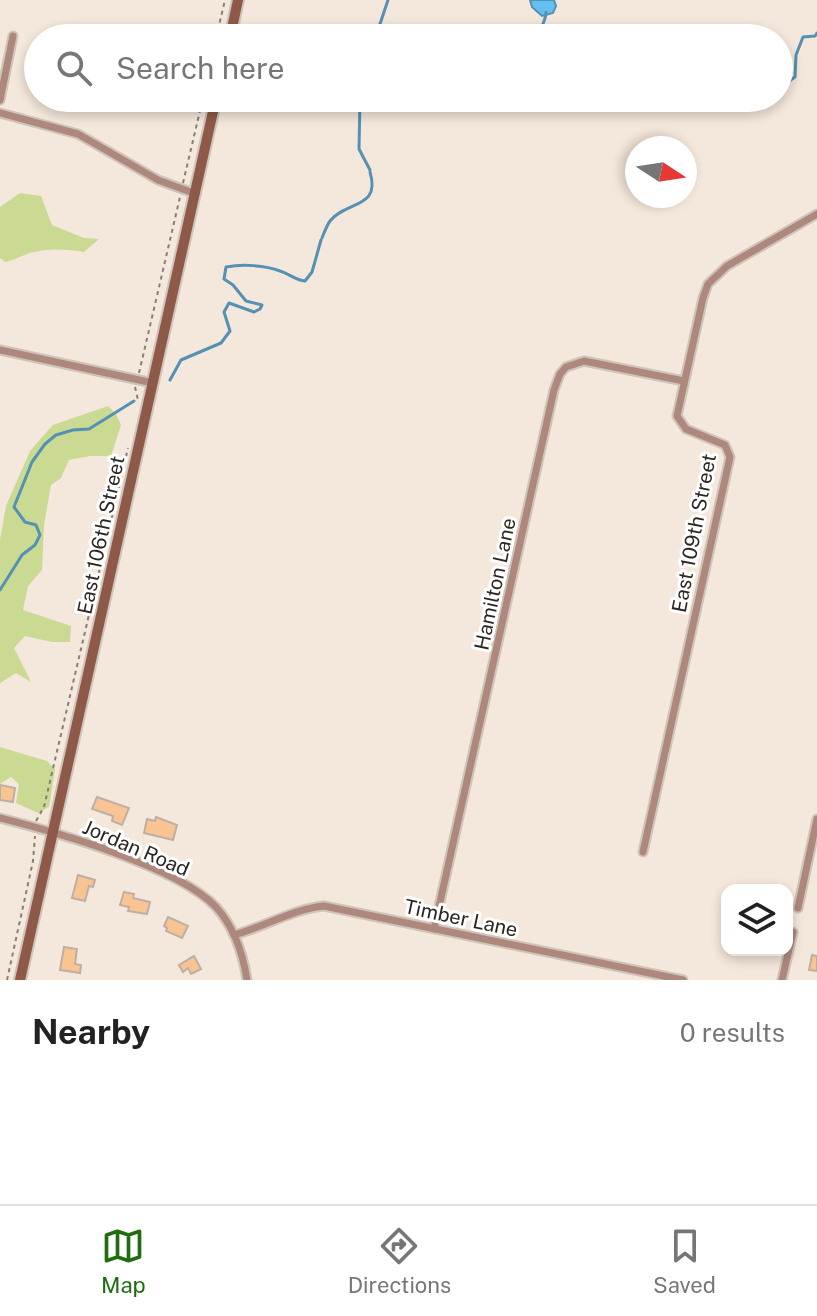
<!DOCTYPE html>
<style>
:root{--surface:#fff;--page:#f6f6f6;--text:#222;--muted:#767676;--line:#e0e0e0;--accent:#206d0f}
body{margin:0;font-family:"Public Sans",sans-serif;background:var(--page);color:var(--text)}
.controls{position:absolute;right:24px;bottom:24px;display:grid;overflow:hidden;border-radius:16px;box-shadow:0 4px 12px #0003}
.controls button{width:72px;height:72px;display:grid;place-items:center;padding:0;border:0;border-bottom:2px solid var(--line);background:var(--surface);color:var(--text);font:40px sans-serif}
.compass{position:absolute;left:625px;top:136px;width:72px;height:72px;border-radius:50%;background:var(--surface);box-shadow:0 4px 12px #0003;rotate:102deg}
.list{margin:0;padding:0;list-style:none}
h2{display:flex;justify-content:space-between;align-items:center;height:104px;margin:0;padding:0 32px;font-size:34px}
h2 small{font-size:26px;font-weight:400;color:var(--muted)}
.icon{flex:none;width:44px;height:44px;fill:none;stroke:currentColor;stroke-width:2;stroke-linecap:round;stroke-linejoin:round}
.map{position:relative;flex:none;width:817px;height:980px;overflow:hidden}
.search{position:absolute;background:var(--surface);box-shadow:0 4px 12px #0003;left:24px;right:24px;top:24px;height:88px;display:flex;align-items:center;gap:20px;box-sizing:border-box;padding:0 28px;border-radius:44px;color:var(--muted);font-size:30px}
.sheet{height:224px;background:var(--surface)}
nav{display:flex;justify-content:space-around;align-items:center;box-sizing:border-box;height:112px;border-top:2px solid var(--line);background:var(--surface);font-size:22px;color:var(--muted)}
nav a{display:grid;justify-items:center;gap:4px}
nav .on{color:var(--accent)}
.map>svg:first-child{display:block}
.green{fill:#cbda92}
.water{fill:#65bff1;stroke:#5491b3;stroke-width:2}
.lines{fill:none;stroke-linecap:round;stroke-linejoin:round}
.stream{stroke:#5491b3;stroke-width:3}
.building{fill:#fac492;stroke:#bcb0a5;stroke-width:2}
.street-casing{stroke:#d0c4ba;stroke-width:11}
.secondary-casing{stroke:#d0c4ba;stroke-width:14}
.path{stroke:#877f77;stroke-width:2;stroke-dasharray:4 4;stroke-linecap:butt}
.street{stroke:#af887d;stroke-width:7}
.secondary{stroke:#8f5949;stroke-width:10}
.labels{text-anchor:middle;stroke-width:6;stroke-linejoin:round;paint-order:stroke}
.street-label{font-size:20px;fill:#2b2622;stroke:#fff}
</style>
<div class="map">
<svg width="817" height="980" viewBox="0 0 817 980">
<rect width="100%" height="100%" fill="#f4e7db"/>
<g class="green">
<path d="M20,193l21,3 11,29 32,13 15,1 -15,13c-18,-3 -36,-4 -54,1 -9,3 -16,7 -25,9l-5,-4v-51z"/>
<polygon points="108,406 116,414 121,425 111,456 90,456 69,460 61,478 51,485 44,525 42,570 28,586 23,610 71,626 70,642 52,642 25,636 14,648 31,682 16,673 0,683 0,540 6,506 30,451 53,425"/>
<polygon points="0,747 47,761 55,769 49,807 38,813 16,803 19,784 11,777 0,784"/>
</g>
<polygon class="water" points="530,0 554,0 556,6 553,13 542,16 532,7"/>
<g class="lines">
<g class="stream">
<polyline points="369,38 380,24 388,0"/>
<path d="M540,38c-1,-11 6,-16 6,-26"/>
<polyline points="779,83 785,84 795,77 796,55 803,37 815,36 817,33"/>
<polyline points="360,98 359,149 370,170"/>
<path d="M322,238c2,-5 5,-13 8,-17 17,-21 51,-12 40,-49"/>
<path d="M170,380l11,-20 40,-17 9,-12 -6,-19 5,-9 25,9 6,-3 2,-4 -16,-4 -13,-16 -9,-6 2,-12c16,-3 39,-2 54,4 10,3 15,9 25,10l7,-9 9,-32"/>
<polyline points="0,590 22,555 35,545 40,535 36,525 25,522 14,507 32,462 45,444 56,435 73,430 89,429 134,401"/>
</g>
</g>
<g class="building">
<polygon points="0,785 15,788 13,802 0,800"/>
<polygon points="97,797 129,808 122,825 112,821 113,816 92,809"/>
<polygon points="156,817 177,825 173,840 144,833 147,819 155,821"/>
<polygon points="78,875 95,880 93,887 89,886 85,901 72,898"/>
<polygon points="124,892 134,894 133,898 150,902 147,914 128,911 129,907 120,905"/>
<polygon points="168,917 188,926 182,938 166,931 167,928 164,926"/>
<polygon points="64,947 77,949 75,964 81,965 80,973 60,970"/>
<polygon points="812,955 817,956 817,971 809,970"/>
<polygon points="194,956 201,969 191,974 188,968 183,972 179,965"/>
</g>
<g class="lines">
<defs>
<g id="street">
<polyline points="0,100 13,36"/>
<polyline points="0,113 78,134 158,180 196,194"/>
<polyline points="0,350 153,383"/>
<path d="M0,818c55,14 177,48 216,89 18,20 27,47 31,73"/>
<polyline points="643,852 730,457 725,445 686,429 677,416 703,298 708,284 727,266 817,214"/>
<polyline points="798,908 817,819"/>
<polyline points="434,929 554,390 560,374 566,367 584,361 684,381"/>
<path d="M234,935c30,-8 59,-26 90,-29l359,74"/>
<polyline points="782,980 793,932"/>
</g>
<g id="secondary">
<polyline points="230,38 238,0"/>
<polyline points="20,980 216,98"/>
</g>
</defs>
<use href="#street" class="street-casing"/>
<use href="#secondary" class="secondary-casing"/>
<g class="path">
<polyline points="216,38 225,0"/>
<polyline points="183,183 203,98"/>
<polyline points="139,373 180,197"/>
<polyline points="135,387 138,400"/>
<polyline points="36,821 44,807 128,448"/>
<polyline points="7,980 33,861 35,836"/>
</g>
<use href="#street" class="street"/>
<use href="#secondary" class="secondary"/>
</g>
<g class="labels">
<g class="street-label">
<text transform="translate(694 533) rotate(-79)" y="7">East 109th Street</text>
<text transform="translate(101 535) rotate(-78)" y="7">East 106th Street</text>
<text transform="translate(495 584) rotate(-78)" y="7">Hamilton Lane</text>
<text transform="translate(136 848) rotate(23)" y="7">Jordan Road</text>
<text transform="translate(461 918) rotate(12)" y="7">Timber Lane</text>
</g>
</g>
</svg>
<div class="controls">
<button><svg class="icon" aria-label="layers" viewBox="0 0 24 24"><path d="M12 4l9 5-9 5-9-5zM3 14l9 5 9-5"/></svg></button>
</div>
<svg class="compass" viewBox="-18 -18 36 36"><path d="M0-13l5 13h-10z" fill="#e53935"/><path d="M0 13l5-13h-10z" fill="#767676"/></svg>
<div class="search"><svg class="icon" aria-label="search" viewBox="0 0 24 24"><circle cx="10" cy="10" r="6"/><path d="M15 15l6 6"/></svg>Search here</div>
</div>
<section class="sheet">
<h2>Nearby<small>0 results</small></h2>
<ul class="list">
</ul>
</section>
<nav>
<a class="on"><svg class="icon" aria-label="map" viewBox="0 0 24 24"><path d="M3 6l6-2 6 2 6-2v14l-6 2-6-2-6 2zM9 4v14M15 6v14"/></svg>Map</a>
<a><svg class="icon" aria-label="directions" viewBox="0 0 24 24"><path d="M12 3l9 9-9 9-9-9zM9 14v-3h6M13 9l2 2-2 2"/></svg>Directions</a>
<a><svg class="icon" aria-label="saved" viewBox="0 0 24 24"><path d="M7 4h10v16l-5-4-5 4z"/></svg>Saved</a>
</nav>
